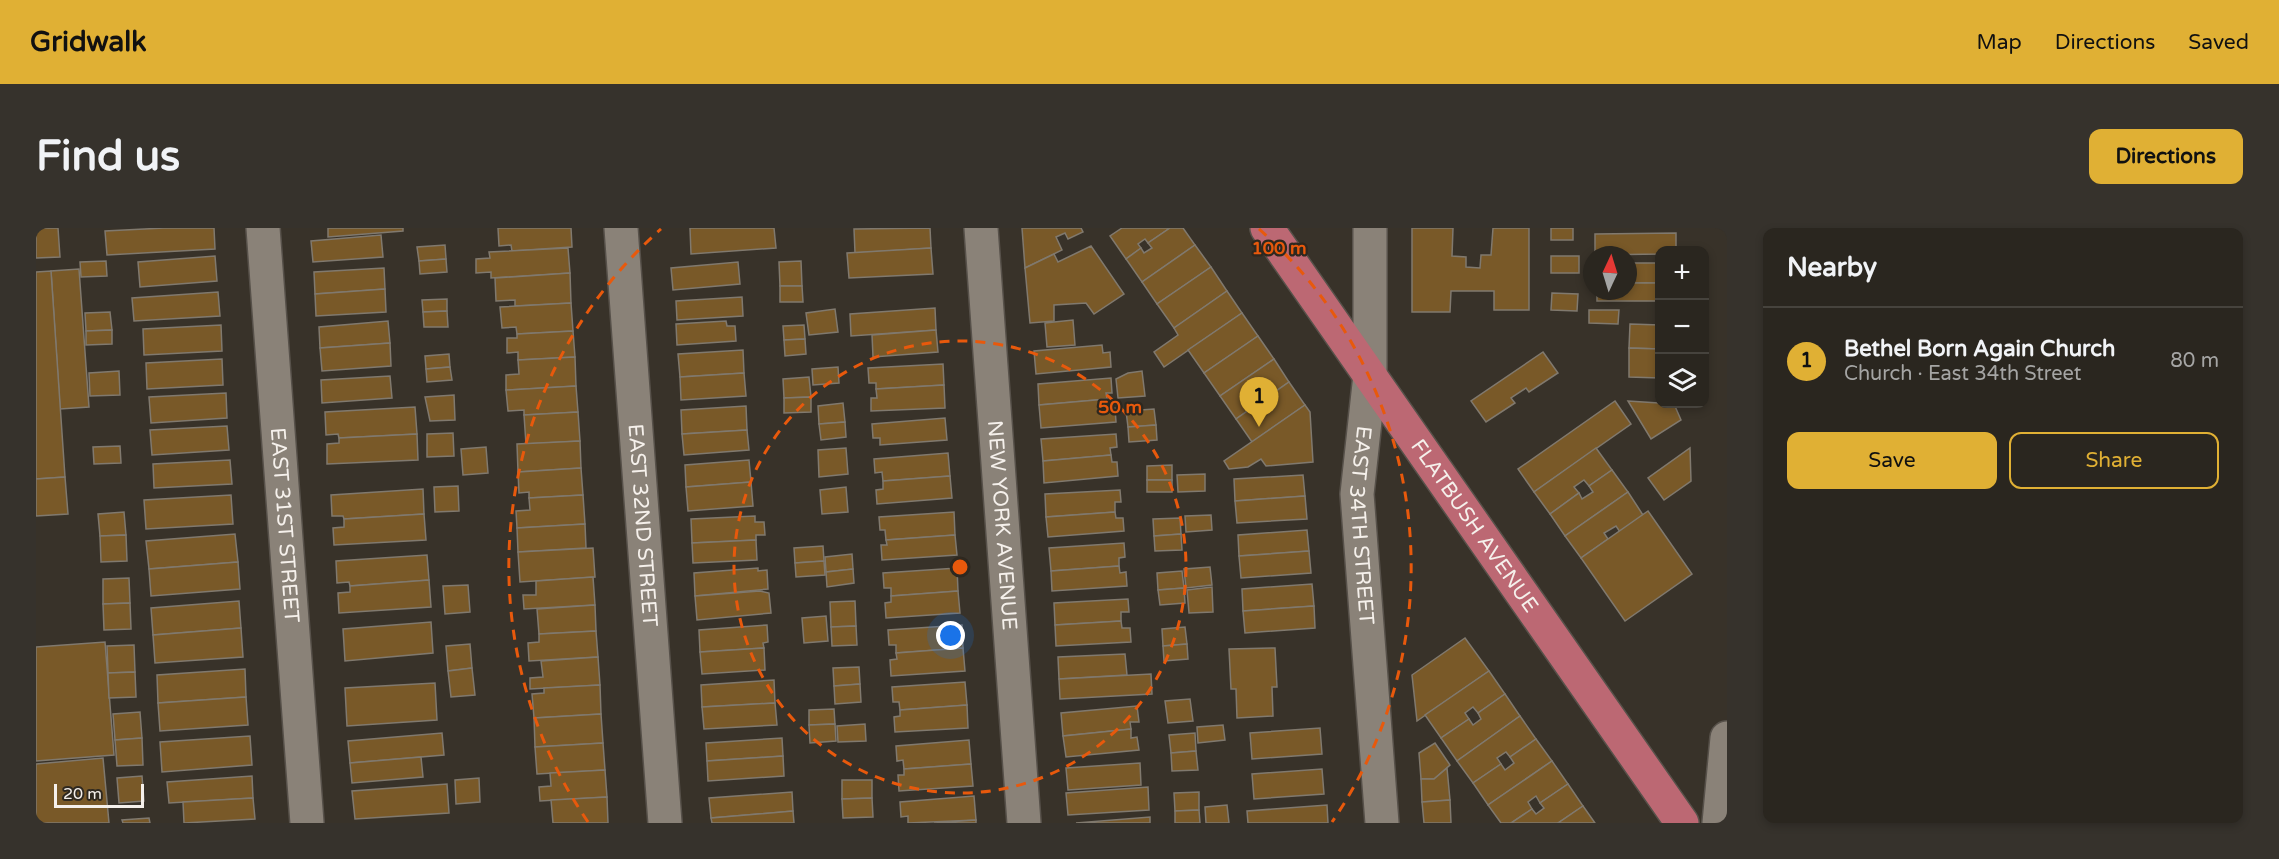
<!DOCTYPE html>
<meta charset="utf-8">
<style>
:root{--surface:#2a261f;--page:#36322c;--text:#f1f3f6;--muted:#a5a5a4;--line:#46433d;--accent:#e0b034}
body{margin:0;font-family:"Varela Round",sans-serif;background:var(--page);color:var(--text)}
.controls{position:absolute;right:18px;top:18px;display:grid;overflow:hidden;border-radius:12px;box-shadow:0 3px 9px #0003}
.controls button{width:54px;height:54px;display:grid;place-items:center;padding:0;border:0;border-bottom:2px solid var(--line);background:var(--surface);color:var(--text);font:30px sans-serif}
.compass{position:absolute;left:1547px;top:18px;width:54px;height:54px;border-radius:50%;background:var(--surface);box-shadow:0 3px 9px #0003;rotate:4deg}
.scale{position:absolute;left:18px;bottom:15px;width:90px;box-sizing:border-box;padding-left:6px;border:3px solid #f5f0eb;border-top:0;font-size:16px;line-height:21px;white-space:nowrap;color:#f5f0eb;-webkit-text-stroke:4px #2e281f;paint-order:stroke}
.you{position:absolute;left:915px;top:408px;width:21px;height:21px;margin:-15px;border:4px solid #fff;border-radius:50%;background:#1a73e8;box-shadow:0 0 0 9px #1a73e833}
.badge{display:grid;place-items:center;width:39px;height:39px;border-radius:50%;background:var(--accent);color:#111;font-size:20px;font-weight:700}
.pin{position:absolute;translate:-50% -50px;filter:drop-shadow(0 2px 3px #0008)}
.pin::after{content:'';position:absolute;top:32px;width:21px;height:18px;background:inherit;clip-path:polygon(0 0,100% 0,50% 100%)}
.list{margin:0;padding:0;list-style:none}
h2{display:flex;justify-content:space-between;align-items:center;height:78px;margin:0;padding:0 24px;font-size:26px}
h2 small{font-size:20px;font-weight:400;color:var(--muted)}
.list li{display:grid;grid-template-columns:39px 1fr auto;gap:18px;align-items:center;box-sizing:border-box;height:108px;padding:0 24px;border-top:2px solid var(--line)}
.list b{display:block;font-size:22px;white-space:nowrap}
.list p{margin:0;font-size:20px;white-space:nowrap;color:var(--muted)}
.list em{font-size:20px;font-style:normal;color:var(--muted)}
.actions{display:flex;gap:12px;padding:18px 24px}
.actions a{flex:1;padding:14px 0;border:2px solid var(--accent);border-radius:12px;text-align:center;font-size:21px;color:var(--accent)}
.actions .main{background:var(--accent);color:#111}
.icon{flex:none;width:33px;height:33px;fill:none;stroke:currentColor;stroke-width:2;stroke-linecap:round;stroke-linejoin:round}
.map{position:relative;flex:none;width:1691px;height:595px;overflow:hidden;border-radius:12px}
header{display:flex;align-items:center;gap:36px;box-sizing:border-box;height:84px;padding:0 30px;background:var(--accent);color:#111}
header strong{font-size:28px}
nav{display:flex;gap:33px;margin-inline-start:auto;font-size:21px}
.intro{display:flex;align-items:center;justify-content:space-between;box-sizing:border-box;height:144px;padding:0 36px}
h1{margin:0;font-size:42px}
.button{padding:15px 27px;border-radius:12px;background:var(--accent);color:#111;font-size:21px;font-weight:700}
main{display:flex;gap:36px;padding:0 36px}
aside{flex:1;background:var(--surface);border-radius:12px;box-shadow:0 3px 9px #0003}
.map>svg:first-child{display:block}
.building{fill:#795928;stroke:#80796e;stroke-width:1.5}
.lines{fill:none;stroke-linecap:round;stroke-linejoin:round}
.street-casing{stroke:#57514a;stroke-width:36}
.primary-casing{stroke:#57514a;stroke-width:36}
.street{stroke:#8a8278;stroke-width:33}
.primary{stroke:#bc6873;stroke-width:33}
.ring{fill:none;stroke:#e8590c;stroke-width:3;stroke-dasharray:10 8}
.labels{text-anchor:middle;stroke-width:4.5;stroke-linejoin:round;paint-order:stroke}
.street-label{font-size:21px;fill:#f5f0eb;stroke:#2e281f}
.centre{fill:#e8590c;stroke:#2e281f;stroke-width:3}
.ring-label{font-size:18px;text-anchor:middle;font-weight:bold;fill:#e8590c;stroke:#2e281f;stroke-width:4.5;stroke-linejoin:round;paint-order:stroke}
</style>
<header>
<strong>Gridwalk</strong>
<nav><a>Map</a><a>Directions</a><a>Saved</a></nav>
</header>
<div class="intro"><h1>Find us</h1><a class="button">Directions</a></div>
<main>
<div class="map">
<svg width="1691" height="595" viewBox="0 0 1691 595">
<rect width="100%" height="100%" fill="#383229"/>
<g class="building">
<polygon points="0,0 22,0 24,29 0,30"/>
<polygon points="128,0 178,0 179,21 71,27 69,3"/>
<polygon points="292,0 367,0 367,3 292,9"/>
<polygon points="462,0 535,0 536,19 476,23 475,17 463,18"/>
<polygon points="654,0 738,0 740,20 655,26"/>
<polygon points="894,0 895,20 819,25 818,1"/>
<polygon points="986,0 1045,0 1047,4 1032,11 1029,5 1020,9 1026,22 989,40"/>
<polygon points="1086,0 1134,0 1112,15 1109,11 1102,16 1105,20 1090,31 1074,8"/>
<polygon points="1134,0 1147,0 1159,17 1106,54 1090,31 1105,20 1108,25 1116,20 1112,15"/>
<polygon points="1376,0 1417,0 1416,28 1430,29 1430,39 1444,40 1445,27 1455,27 1457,0 1493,0 1493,82 1458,82 1458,63 1415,63 1414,84 1376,84"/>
<rect x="1515" y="0" width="22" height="12"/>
<polygon points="1640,5 1640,22 1624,22 1624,26 1559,27 1559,6"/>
<polygon points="345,7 347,29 277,34 275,13"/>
<polygon points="409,17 410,31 383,33 381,19"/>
<polygon points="1159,17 1175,39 1121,76 1106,54"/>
<polygon points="1055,18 1088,66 1058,86 1050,75 1018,77 1018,93 994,95 989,40 1018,26 1022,34"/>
<polygon points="532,20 534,45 455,50 455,44 440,45 440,31 454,30 453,24"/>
<polygon points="895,20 897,46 813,50 811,25"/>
<polygon points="179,28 181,53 104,59 102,34"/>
<rect x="1515" y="28" width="28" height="17"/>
<polygon points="410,31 411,44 384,46 383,33"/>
<polygon points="70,33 71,48 45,49 44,34"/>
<polygon points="765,33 766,58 744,58 743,34"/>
<polygon points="702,34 704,56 637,62 635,40"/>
<rect x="1592" y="35" width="32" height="20"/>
<polygon points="1175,39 1191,63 1138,100 1121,76"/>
<polygon points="348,40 349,61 279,66 278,44"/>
<polygon points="43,41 53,179 24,181 15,43"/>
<polygon points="15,43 29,249 0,251 0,44"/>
<polygon points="534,45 535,75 479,78 479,72 460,73 459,50"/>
<polygon points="1592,55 1624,55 1624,73 1561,73 1561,63 1592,63"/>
<polygon points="744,58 766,58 767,74 744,74"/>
<polygon points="349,61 350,84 280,88 279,66"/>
<polygon points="1191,63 1206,85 1128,139 1118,124 1142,107 1138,100"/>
<polygon points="182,64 184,88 98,93 96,70"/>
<polygon points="1516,65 1542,66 1541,83 1515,82"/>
<polygon points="706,69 707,88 641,92 640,73"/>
<polygon points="411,71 411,83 387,84 386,72"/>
<polygon points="535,75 537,103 481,106 480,99 466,100 464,79"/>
<polygon points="899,80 900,102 815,108 814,86"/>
<polygon points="799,81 802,104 773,107 770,85"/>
<polygon points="1553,82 1583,82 1582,96 1553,95"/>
<polygon points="411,83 412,99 388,99 387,84"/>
<polygon points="74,84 76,102 50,103 49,85"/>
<polygon points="1206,85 1222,108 1168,145 1152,122"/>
<polygon points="1037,92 1039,117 1011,119 1009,95"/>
<polygon points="352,93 354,115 284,120 283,99"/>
<polygon points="690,93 691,98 699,98 700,113 641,117 640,96"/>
<polygon points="1594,96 1624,97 1624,121 1593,120"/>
<polygon points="185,97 186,123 108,127 107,101"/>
<polygon points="768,97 769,111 748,112 747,98"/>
<polygon points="76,102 76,116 50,117 50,103"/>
<polygon points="900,102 902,124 837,129 836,107"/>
<polygon points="537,103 539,129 482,132 482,124 471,125 471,110 481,110 481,106"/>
<polygon points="1222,108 1238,131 1184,168 1168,145"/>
<polygon points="769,111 770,126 749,128 748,112"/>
<polygon points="354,115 355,138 286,143 284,120"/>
<polygon points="1066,117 1067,125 1074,124 1075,139 1000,146 998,123"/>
<polygon points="1593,120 1624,121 1624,150 1593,149"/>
<polygon points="707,122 708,145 644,149 642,126"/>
<polygon points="1507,124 1522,145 1493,164 1490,160 1475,170 1479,175 1450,194 1435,173"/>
<polygon points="413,126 414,139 390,141 389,128"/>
<polygon points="539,129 540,158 470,162 470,147 483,146 482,132"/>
<polygon points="186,131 187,157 111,161 110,135"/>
<polygon points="1238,131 1253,154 1200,191 1184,168"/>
<polygon points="907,136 908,157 840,161 840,155 833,155 832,140"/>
<polygon points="414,139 416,152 391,154 390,141"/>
<polygon points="802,139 803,155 777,157 776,141"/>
<polygon points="83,143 84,167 54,168 53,145"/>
<polygon points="1106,143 1109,168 1082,170 1080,151 1092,145"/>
<polygon points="708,145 710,168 645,172 644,149"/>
<polygon points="354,148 356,170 286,175 285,152"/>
<polygon points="773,149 775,169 748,170 747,151"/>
<polygon points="1075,150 1076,165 1070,165 1071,171 1003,177 1002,156"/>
<polygon points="1253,154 1269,177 1216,214 1200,191"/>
<polygon points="908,157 909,180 835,183 835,170 841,170 840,161"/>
<polygon points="540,158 542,184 488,187 488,182 472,183 470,162"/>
<polygon points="190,165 191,190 115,195 113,169"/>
<polygon points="418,167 419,192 394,193 389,169"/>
<polygon points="775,169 775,184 748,185 748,170"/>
<polygon points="1071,171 1071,180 1079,180 1080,194 1005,200 1003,177"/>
<polygon points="1579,173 1595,196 1498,264 1482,241"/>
<polygon points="1592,173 1638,176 1645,192 1615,211"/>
<polygon points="807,175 809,194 783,196 782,178"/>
<polygon points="1269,177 1274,184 1277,234 1230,238 1225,231 1212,239 1193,241 1188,233"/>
<polygon points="710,178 711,202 646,206 645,182"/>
<polygon points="379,179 381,206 303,210 302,206 290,207 289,184"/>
<polygon points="1118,181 1120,197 1092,199 1090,183"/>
<polygon points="542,184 544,213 490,216 488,187"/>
<polygon points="909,190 911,212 844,217 844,210 837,210 836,196"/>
<polygon points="809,194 810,209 785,212 783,196"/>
<polygon points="1120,197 1121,212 1093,214 1092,199"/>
<polygon points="191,198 193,222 116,227 114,202"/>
<polygon points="711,202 713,222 648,227 646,206"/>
<polygon points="417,205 418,228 391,229 391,206"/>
<polygon points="381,206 382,232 291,236 291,216 303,215 303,210"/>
<polygon points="1080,206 1081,219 1074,220 1075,227 1007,233 1005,211"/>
<polygon points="544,213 545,240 482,244 481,216"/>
<polygon points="84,218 85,235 58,236 57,219"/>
<polygon points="450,219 452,245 427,247 425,221"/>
<polygon points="810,220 812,246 783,249 782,222"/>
<polygon points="1560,220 1576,242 1553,258 1548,252 1538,259 1543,265 1514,286 1498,264"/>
<polygon points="1654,220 1655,253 1628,272 1612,250"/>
<polygon points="912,225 914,248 847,253 846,244 839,245 838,231"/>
<polygon points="1075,227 1076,234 1081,234 1082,248 1008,255 1007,233"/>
<polygon points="194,232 196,256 118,260 117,236"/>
<polygon points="713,232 715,254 650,259 649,237"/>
<polygon points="1136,237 1136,252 1111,252 1111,238"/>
<polygon points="545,240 547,267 493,270 493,264 483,265 482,244"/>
<polygon points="1576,242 1592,264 1529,308 1514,286 1543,265 1546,271 1557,264 1553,258"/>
<polygon points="1169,246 1169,263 1142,264 1141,247"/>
<polygon points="1267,247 1269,268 1199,273 1198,251"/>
<polygon points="914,248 916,270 841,276 840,262 847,261 847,253"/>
<polygon points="29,249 32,286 0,288 0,251"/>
<rect x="1111" y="252" width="25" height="12"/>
<polygon points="715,254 717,278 652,283 650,259"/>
<polygon points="422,258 423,283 399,284 398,259"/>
<polygon points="810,259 812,284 786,286 784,262"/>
<polygon points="387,261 388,286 308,291 307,288 296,288 295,267"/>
<polygon points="1084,262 1085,274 1079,274 1079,284 1010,289 1009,266"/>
<polygon points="1592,264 1607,287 1584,304 1580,298 1568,305 1572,311 1545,330 1529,308"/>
<polygon points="195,267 197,296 110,301 108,272"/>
<polygon points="547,267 549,296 481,300 480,283 494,282 493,270"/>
<polygon points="1269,268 1271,291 1201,295 1199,273"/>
<polygon points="1612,283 1656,346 1589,393 1545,330"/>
<polygon points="88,284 90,307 64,308 62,286"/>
<polygon points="918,284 919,307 850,312 849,302 844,302 843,289"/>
<polygon points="1079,284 1080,290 1087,290 1088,303 1012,309 1010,289"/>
<polygon points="388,286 390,312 298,317 297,300 308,299 308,291"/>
<polygon points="1175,287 1176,302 1150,304 1149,288"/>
<polygon points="719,288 719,294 728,294 729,307 720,307 720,312 656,315 655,291"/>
<polygon points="1144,290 1145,306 1118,308 1117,291"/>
<polygon points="549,296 550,320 482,324 481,300"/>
<polygon points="1271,302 1273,323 1203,328 1202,307"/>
<polygon points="199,306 202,334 113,341 110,313"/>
<polygon points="1145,306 1146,322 1119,323 1118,308"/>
<polygon points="90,307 91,333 65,334 64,308"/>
<polygon points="919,307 921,327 846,332 845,317 851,317 850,312"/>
<polygon points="720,312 721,332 657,335 656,315"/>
<polygon points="1088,315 1089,329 1083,330 1083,338 1015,343 1013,320"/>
<polygon points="787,318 788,333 759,335 758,320"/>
<polygon points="557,320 559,349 484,354 482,324"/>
<polygon points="1273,323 1275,345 1205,350 1203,328"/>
<polygon points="816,326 817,341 790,344 789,329"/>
<polygon points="391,327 393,352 314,358 313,354 301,355 300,333"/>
<polygon points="788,333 789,347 760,349 759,335"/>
<polygon points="202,334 204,361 115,368 113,341"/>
<polygon points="1083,338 1084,345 1090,344 1091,358 1016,363 1015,343"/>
<polygon points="1174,339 1176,357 1150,360 1148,341"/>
<polygon points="722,340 722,343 731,342 732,361 659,368 658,345"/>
<polygon points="921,340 922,363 855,368 855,360 848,360 847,345"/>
<polygon points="817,341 818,355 791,359 790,344"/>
<polygon points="1146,343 1148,360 1122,362 1121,345"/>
<polygon points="557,349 559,377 488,381 487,367 500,367 500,353"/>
<polygon points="93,350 94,375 67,376 67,351"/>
<polygon points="393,352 395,379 303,385 302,365 314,364 314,358"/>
<polygon points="1276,356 1278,378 1207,383 1206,361"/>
<polygon points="432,357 434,384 409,386 407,358"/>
<polygon points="1176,359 1177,384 1153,385 1151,362"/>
<polygon points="1148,360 1149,375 1124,377 1122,362"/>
<polygon points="724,363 733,365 735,385 661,392 659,368"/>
<polygon points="922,363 924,385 850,390 849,375 855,374 855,368"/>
<polygon points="1092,371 1093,384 1085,384 1085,393 1019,397 1018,375"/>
<polygon points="203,373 205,400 117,407 115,380"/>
<polygon points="819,373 820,398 795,399 794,374"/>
<polygon points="94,375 95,401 68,402 67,376"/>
<polygon points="559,377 560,403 503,406 501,381"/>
<polygon points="1278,378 1279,400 1209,405 1207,383"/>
<polygon points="790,388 792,413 768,415 766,390"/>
<polygon points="1085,393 1086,400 1094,400 1095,414 1020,418 1019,397"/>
<polygon points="395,394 397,425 309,433 307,401"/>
<polygon points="731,397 732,414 727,415 728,420 664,424 663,402"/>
<polygon points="926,397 927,420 860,425 860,417 853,417 852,402"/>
<polygon points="820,398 821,417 796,418 795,399"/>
<polygon points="1149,399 1151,416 1127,418 1126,401"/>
<polygon points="205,400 207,429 119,435 117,407"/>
<polygon points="560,403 562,429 493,433 492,415 503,414 503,406"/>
<polygon points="1429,410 1453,443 1381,493 1376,447"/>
<polygon points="69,414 78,527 0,533 0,419"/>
<polygon points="434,416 436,440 412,443 410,418"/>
<polygon points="1151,416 1152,431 1128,433 1127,418"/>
<polygon points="98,417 99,444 72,445 71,418"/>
<polygon points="728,420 729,442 666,446 664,424"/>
<polygon points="927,420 929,443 855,448 854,432 861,431 860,425"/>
<polygon points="1239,420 1241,459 1236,459 1237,488 1201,490 1200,461 1195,461 1193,421"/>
<polygon points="1089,426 1091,447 1023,451 1022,429"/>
<polygon points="562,429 564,457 494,461 494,450 507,449 505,433"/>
<polygon points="823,439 824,456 798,458 797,440"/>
<polygon points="436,440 439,467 415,469 412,443"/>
<polygon points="209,441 210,469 122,475 121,447"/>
<polygon points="1453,443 1469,466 1442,485 1437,479 1429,485 1433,491 1405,510 1389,487"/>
<polygon points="99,444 100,469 73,470 72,445"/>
<polygon points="1115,446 1116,466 1024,471 1023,451"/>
<polygon points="738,452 739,475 666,479 665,457"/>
<polygon points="929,454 931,477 864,482 863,474 857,474 856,459"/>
<polygon points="399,455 401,492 311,498 309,460"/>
<polygon points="824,456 825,474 799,476 798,458"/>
<polygon points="564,457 565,486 498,490 496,466 508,465 508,460"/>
<polygon points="1469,466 1484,488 1421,533 1405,510 1433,491 1437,497 1445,491 1442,485"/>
<polygon points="210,469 212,497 124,503 122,475"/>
<polygon points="1154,471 1157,493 1132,495 1129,473"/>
<polygon points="739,475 741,497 668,501 666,479"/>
<polygon points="931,477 932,500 859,504 858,489 864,488 864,482"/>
<polygon points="1101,478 1103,494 1094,494 1095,501 1027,508 1025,485"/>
<polygon points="798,481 799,496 773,497 773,482"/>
<polygon points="104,484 106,510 79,512 77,486"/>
<polygon points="565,486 567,515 499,519 498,490"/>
<polygon points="1484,488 1500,511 1474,529 1470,524 1461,530 1465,536 1437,555 1421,533"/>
<polygon points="799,496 800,513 774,515 773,497"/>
<polygon points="829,496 830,513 802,514 801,498"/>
<polygon points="1187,497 1189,512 1162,515 1161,499"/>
<polygon points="1284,500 1286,526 1216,531 1214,505"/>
<polygon points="1095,501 1095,510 1101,509 1103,522 1030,529 1027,508"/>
<polygon points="406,505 408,527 314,535 312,513"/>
<polygon points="1159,505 1160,523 1135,525 1133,507"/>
<polygon points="214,508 216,537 126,544 124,514"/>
<polygon points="106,510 107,537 81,538 79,512"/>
<polygon points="746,510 747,528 671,533 670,515"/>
<polygon points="1500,511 1516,533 1452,577 1437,555 1465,536 1469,542 1478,535 1474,529"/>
<polygon points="933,512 935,536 868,541 867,532 861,533 860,518"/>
<polygon points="567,515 569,542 501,546 499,519"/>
<polygon points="1399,515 1414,537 1398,551 1385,551 1383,525"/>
<polygon points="1160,523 1162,542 1136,543 1135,525"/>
<polygon points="747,528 748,548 672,553 671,533"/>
<polygon points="385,529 387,549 316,555 314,535"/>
<polygon points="67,530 73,595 0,595 0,536"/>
<polygon points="1516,533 1532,556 1504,575 1500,568 1492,574 1496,581 1475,595 1465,595 1452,577"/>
<polygon points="1104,535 1105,557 1032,562 1030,540"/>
<polygon points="935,536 937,558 863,563 862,547 868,547 868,541"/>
<polygon points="1411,540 1414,572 1386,574 1385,551 1398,551"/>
<polygon points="1286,541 1288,566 1218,571 1216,546"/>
<polygon points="569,542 571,569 504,573 503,559 515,558 514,545"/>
<polygon points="106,548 108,573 83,575 81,550"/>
<polygon points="216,548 217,570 133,575 131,554"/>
<polygon points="443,550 444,574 420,576 419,552"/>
<polygon points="806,552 836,552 836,570 806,571"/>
<polygon points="411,556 413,585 319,591 316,563"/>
<polygon points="1532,556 1547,578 1522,595 1475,595 1496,581 1500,586 1508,580 1504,575"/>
<polygon points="1112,559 1113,582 1032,587 1030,565"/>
<polygon points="756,564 757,583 675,590 673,570"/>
<polygon points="1163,564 1163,582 1139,583 1138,565"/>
<polygon points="938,568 940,592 872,595 872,588 865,589 864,574"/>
<polygon points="571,569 572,595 517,595 515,572"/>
<polygon points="217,570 219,591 148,595 147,574"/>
<polygon points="836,570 837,589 807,590 806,571"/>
<polygon points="1414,572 1415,595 1388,595 1386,574"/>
<polygon points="1191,577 1193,595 1170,595 1169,579"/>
<polygon points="1291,577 1292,595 1212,595 1211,583"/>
<polygon points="1547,578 1559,595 1522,595"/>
<polygon points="1163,582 1164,595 1139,595 1139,583"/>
<polygon points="757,583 758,595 676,595 675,590"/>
<polygon points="1114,589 1114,595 1040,595"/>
<polygon points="113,590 114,595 87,595 86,592"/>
<polygon points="940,592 940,595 898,595"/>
</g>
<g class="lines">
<defs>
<g id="street">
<path id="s1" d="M227,0l44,595"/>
<path id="s2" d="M585,0l44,595"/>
<path id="s3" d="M945,0l43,595"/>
<path id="s4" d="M1334,0v147l-13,119 25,329"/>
<polyline points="1683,595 1691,510"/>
</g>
<g id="primary">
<path id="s5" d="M1231,0l415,595"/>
</g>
</defs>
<use href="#street" class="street-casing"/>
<use href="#primary" class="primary-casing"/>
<use href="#street" class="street"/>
<use href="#primary" class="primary"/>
</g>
<g class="ring">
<circle cx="924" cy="339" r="226"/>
<path d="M552 594A451 451 0 0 1 625 1M1223 1A451 451 0 0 1 1296 594"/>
</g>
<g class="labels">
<g class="street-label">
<text dy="7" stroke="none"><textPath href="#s3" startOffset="298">NEW YORK AVENUE</textPath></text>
<text dy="7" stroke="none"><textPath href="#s1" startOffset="298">EAST 31ST STREET</textPath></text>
<text dy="7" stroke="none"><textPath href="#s2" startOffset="298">EAST 32ND STREET</textPath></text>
<text dy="7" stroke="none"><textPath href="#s4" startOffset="298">EAST 34TH STREET</textPath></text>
<text dy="7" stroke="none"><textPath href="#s5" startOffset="363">FLATBUSH AVENUE</textPath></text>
</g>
</g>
<circle cx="924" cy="339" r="9" class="centre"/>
<g class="ring-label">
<text x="1243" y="26">100 m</text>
<text x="1084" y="185">50 m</text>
</g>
</svg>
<div class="controls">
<button>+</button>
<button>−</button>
<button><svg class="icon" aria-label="layers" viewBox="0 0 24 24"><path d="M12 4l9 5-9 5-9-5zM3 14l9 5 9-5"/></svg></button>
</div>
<svg class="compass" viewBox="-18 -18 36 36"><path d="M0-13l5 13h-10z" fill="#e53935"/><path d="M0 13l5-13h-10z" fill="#a5a5a4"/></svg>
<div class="scale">20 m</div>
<div class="you"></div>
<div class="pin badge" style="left:1223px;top:199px">1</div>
</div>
<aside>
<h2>Nearby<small></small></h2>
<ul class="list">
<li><span class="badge">1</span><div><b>Bethel Born Again Church</b><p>Church · East 34th Street</p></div><em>80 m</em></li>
</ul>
<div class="actions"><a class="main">Save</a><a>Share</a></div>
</aside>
</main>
